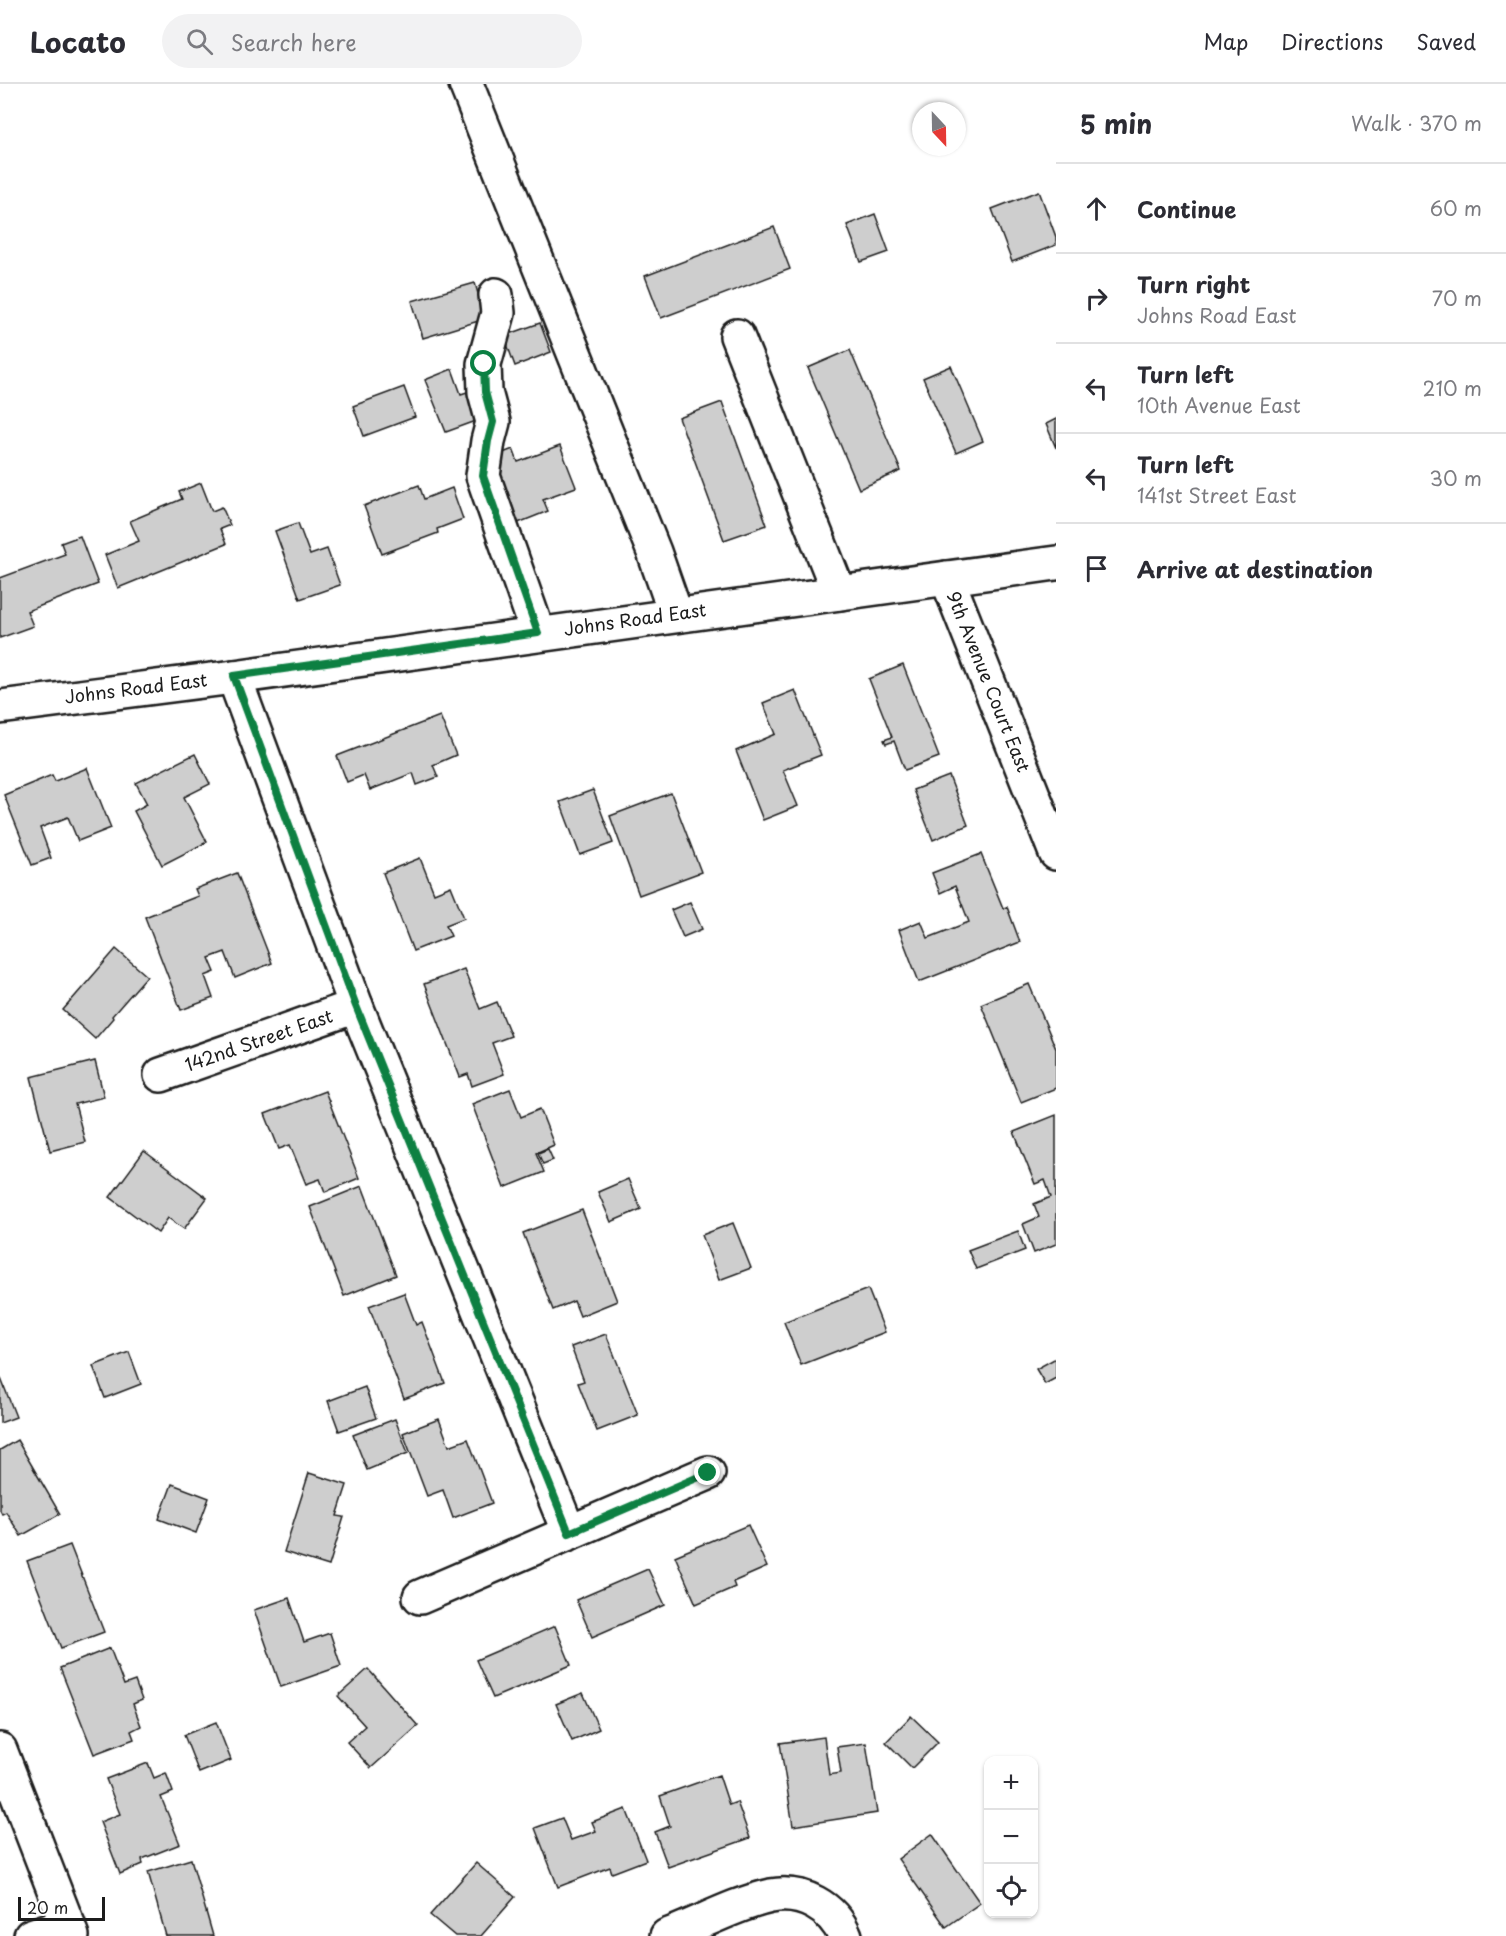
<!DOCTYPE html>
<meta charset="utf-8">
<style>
:root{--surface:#fff;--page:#f2f2f3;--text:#2b2b33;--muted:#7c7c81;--line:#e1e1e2}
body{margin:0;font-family:"Playpen Sans",sans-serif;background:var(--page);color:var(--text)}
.controls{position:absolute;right:18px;bottom:18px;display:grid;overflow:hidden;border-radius:12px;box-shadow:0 2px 4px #0004}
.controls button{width:54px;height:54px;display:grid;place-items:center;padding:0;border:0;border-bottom:2px solid var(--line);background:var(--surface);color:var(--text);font:30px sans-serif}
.compass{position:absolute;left:912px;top:18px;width:54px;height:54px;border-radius:50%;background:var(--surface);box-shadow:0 2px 4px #0004;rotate:158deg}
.scale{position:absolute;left:18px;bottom:15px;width:87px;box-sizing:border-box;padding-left:6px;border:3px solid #1c1c1c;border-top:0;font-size:16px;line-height:21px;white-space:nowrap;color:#1c1c1c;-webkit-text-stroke:4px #fff;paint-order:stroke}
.stop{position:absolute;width:18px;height:18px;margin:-14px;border:4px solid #0b8043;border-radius:50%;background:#fff}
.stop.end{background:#0b8043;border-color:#fff;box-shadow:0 2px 6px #0008}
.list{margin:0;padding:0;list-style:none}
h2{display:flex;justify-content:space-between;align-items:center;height:78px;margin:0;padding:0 24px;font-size:26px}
h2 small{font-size:20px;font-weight:400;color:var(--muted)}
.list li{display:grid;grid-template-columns:39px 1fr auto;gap:18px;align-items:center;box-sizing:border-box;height:90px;padding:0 24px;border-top:2px solid var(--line)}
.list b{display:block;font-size:22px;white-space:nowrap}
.list p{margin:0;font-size:20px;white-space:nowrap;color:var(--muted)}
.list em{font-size:20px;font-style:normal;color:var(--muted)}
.icon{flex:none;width:33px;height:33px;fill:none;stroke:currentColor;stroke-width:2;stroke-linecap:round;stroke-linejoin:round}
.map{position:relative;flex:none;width:1056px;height:1852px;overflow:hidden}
header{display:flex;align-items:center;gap:36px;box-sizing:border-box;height:84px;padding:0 30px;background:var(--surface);border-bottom:2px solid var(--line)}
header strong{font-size:28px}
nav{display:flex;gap:33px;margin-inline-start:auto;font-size:21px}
.search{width:420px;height:54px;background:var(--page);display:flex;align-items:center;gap:15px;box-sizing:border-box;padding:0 21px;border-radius:33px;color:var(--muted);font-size:22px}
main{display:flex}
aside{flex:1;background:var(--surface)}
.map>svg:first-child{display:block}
.building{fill:#cecece;stroke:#1c1c1c;stroke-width:1.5}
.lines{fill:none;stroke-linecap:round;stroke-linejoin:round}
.minor-casing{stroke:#1c1c1c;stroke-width:38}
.minor{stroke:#fff;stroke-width:33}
.route{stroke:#0b8043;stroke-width:8}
.labels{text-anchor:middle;stroke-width:4.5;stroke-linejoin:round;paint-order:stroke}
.street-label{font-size:18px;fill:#1c1c1c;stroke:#fff}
</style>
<header>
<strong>Locato</strong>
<div class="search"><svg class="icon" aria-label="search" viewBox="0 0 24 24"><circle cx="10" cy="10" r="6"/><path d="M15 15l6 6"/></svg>Search here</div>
<nav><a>Map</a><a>Directions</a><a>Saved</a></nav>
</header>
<main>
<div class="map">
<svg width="1056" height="1852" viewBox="0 0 1056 1852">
<rect width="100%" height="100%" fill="#fff"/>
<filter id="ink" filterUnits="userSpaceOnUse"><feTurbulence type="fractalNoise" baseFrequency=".0167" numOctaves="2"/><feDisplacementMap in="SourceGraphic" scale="12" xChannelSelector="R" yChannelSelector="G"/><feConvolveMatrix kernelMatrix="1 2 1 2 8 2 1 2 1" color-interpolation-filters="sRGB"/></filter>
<g filter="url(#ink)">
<g class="building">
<polygon points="1039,107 1056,153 1056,161 1012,178 992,125"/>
<polygon points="875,130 889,168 861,178 847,141"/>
<polygon points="774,143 790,185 661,234 645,192"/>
<polygon points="475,199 485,235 423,254 412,217"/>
<polygon points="540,239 551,268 515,282 504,252"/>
<polygon points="850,266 901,387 859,405 808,284"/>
<polygon points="951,282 983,357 956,369 923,294"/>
<polygon points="452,285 461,310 476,305 487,333 446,348 425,296"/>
<polygon points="404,303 415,333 364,352 353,322"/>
<polygon points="722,318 767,441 724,456 679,334"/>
<polygon points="1056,335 1056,364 1046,340"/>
<polygon points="560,362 576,403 543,415 548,427 513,441 488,375 513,365 518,378"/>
<polygon points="201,399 212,427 222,423 230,441 220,445 226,460 118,504 105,471 139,457 130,437 182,415 179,408"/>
<polygon points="419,401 424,415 452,404 463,435 437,445 438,449 382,470 364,422"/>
<polygon points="298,439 310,471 327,465 340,501 300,515 275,447"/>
<polygon points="80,452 98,500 27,527 33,542 0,554 0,494 65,470 61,459"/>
<polygon points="903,581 939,673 905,686 894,657 886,660 884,656 892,653 869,595"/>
<polygon points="795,606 821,671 783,686 798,722 763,736 736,667 776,650 763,619"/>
<polygon points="440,632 456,671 433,681 438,693 417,701 413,689 370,706 364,691 347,698 337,672"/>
<polygon points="195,670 210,700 184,713 207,758 162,781 134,727 147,720 136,699"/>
<polygon points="87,684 111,744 78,757 68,733 40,744 51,774 32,781 4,711 52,691 55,697"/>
<polygon points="949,692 968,741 933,756 913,706"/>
<polygon points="593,706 613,759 580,771 560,718"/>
<polygon points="671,709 701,788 639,811 610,732"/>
<polygon points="981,770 1003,824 1007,823 1020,858 919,898 899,846 921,837 928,854 969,838 955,802 940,809 932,789"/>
<polygon points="420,774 434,809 451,802 464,834 446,841 451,852 413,867 383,789"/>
<polygon points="237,789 272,879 235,894 225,868 209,874 215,888 205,892 213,914 181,926 145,833 198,812 195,805"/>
<polygon points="690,818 702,845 683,853 671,826"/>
<polygon points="116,865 147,892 112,932 113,934 95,955 63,926"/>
<polygon points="464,885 480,925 497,918 511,952 492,959 504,990 472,1002 468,990 460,993 424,900"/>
<polygon points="1029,900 1056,965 1056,1004 1021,1018 981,920"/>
<polygon points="95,977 104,1013 75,1020 85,1058 50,1067 31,993"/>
<polygon points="510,1005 521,1033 540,1025 554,1061 536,1069 544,1088 504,1104 472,1020"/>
<polygon points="325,1007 359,1094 325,1108 320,1095 306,1100 290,1061 279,1065 265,1030"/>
<polygon points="1056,1031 1056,1160 1034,1169 1023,1140 1039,1133 1034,1120 1051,1113 1045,1096 1035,1100 1014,1048"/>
<polygon points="548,1065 553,1076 543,1080 538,1069"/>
<polygon points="144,1067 207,1114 184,1145 168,1134 158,1149 110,1113"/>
<polygon points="628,1095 641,1125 611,1138 598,1108"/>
<polygon points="362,1102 396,1191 344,1212 310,1123"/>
<polygon points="582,1126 617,1217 580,1232 574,1217 553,1226 523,1149"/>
<polygon points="733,1139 751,1184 719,1196 702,1151"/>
<polygon points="1018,1147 1025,1166 976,1185 968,1166"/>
<polygon points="868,1205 885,1248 801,1281 784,1238"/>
<polygon points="404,1209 416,1241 422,1238 445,1299 404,1315 369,1222"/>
<polygon points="606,1250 638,1331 597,1347 578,1299 584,1297 571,1263"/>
<polygon points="129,1268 141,1300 105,1314 93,1282"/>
<polygon points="1056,1274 1056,1294 1045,1300 1036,1285"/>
<polygon points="0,1292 16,1333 0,1339"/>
<polygon points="365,1303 376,1334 339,1347 328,1317"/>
<polygon points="395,1335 408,1369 367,1386 353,1351"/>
<polygon points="439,1335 449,1362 468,1355 492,1419 453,1434 443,1406 427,1412 403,1349"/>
<polygon points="17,1356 60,1430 21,1452 6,1428 2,1430 0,1426 0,1366"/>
<polygon points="309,1389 347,1401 337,1432 344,1433 329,1482 284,1468"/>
<polygon points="172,1400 209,1414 196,1449 159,1435"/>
<polygon points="748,1441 767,1483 733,1498 735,1503 696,1520 675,1472"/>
<polygon points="70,1461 104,1548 61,1564 27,1477"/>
<polygon points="648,1485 665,1521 592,1553 576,1516"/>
<polygon points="289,1514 304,1558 330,1549 341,1582 281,1603 254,1526"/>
<polygon points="555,1542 571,1581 493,1614 476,1576"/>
<polygon points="110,1564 124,1601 135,1597 142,1616 133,1620 141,1642 131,1647 134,1655 94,1670 60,1584"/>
<polygon points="368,1585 418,1642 371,1684 347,1658 365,1642 338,1612"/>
<polygon points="583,1609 599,1645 572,1657 556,1620"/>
<polygon points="911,1632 938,1658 912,1684 886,1658"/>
<polygon points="216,1638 231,1676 199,1689 184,1651"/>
<polygon points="824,1653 829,1691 841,1689 837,1663 866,1659 877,1729 793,1742 780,1659"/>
<polygon points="148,1679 154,1694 166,1689 173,1708 161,1713 180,1760 142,1775 143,1780 120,1790 100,1738 120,1730 106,1695"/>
<polygon points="719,1691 729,1721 737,1718 750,1754 668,1783 655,1748 670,1742 660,1712"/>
<polygon points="626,1725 646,1776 612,1789 610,1783 558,1803 535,1744 562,1734 571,1756 596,1747 592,1738"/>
<polygon points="932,1750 980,1819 946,1843 898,1775"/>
<polygon points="191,1775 213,1852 166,1852 148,1788"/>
<polygon points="476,1779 515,1813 481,1852 455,1852 430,1831"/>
</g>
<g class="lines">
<defs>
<g id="minor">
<polyline points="466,0 654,468 676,531"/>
<polyline points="496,211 498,229 484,280 485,308 493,338 488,357 483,392 538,549"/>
<polyline points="737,252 839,509"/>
<polyline points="947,494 1056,769"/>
<polyline points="234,593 356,922 569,1449"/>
<polyline points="0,623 234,593 1056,479"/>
<polyline points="161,991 356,922"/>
<polyline points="420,1513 708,1389"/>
<polyline points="0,1666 72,1852"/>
<polyline points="31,1852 68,1840"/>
<path d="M667,1852c34,-13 68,-32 104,-40 31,-6 62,11 74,40"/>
</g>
</defs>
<use href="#minor" class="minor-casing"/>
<use href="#minor" class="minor"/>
</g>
</g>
<g class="lines" filter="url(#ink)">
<polyline class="route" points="484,280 485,308 493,338 488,357 483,392 538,549 234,592 356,922 569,1449 708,1389"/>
</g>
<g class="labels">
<g class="street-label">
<text transform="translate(635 536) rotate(-8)" y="6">Johns Road East</text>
<text transform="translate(988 598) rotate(68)" y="6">9th Avenue Court East</text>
<text transform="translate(136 605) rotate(-7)" y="6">Johns Road East</text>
<text transform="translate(259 957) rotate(-19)" y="6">142nd Street East</text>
</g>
</g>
</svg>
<div class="controls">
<button>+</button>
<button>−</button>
<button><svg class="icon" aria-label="locate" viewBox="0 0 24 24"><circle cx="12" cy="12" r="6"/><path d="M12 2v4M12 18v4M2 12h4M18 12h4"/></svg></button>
</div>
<svg class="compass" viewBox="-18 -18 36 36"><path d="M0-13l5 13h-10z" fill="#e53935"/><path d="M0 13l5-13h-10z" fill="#7c7c81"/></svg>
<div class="scale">20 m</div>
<div class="stop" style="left:484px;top:280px"></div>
<div class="stop end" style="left:708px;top:1389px"></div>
</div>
<aside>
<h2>5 min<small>Walk · 370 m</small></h2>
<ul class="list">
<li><svg class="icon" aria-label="ahead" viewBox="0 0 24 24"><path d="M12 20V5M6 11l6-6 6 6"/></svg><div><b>Continue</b></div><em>60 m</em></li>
<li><svg class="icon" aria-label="right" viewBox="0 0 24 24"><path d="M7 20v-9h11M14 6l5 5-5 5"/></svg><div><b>Turn right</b><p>Johns Road East</p></div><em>70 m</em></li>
<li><svg class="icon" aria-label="left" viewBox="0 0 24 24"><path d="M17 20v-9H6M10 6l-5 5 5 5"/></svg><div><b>Turn left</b><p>10th Avenue East</p></div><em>210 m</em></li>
<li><svg class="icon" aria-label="left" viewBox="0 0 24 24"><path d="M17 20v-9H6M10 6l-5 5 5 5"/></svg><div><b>Turn left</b><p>141st Street East</p></div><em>30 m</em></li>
<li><svg class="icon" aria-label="arrive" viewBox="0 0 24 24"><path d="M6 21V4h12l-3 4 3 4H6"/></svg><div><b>Arrive at destination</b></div></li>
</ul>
</aside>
</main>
